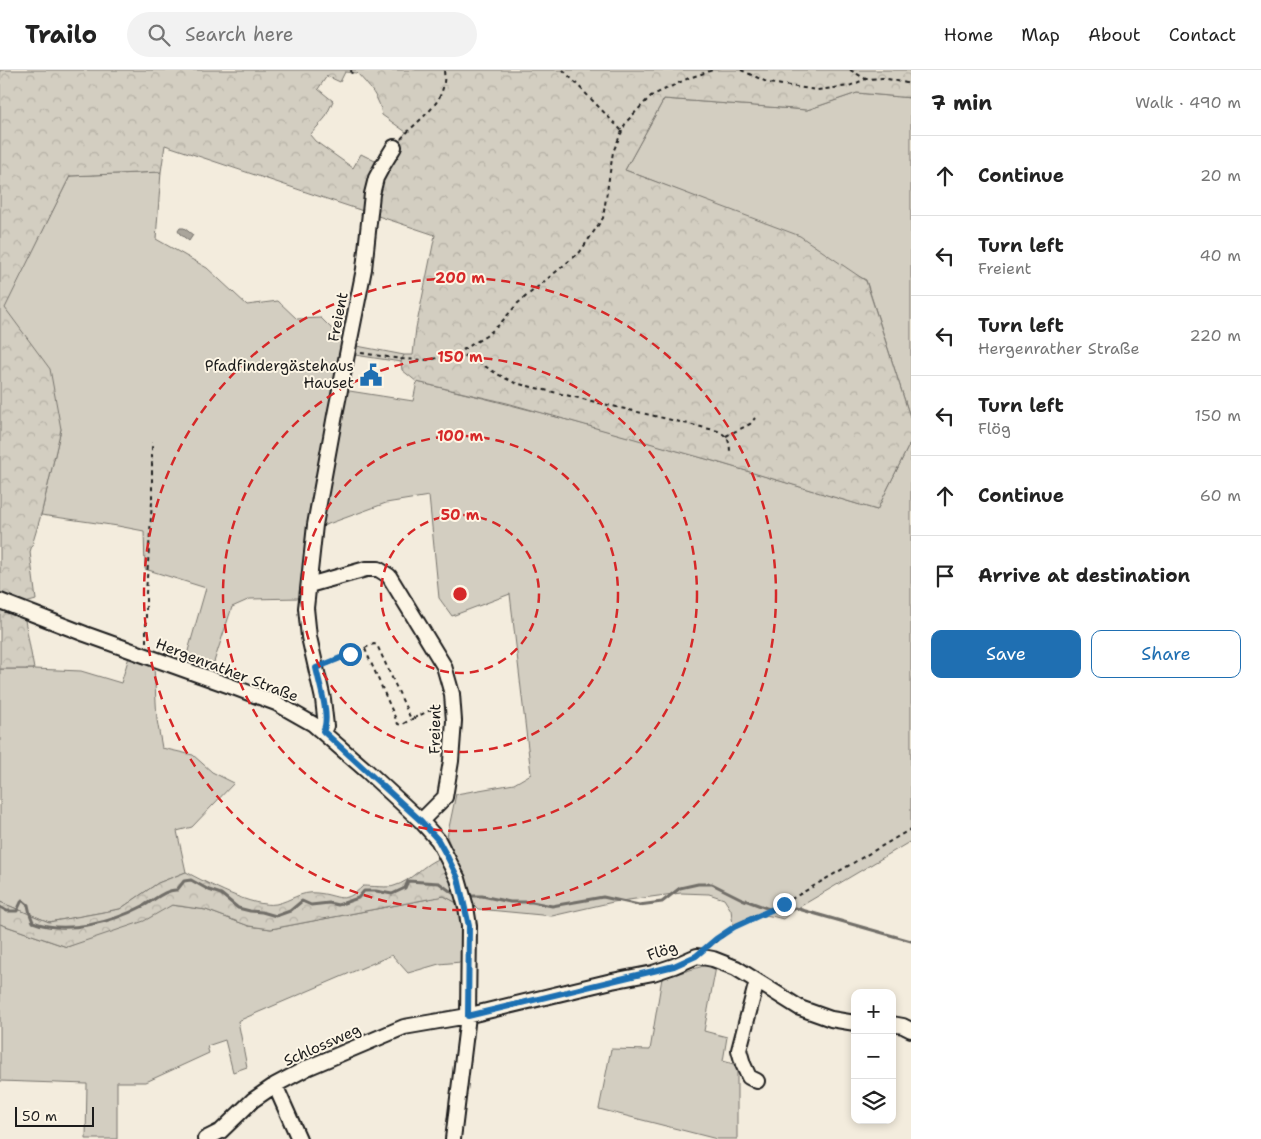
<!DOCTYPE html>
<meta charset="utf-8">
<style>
:root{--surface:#fff;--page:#f2f2f2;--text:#222;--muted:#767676;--line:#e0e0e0;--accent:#1f6fb2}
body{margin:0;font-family:"Shantell Sans",sans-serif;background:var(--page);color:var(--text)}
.controls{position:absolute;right:15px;bottom:15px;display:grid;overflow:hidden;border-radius:10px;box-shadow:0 2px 8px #0003}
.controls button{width:45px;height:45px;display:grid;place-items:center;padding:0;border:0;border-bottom:1px solid var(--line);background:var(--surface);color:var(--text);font:25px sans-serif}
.scale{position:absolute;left:15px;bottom:12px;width:79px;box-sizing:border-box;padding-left:5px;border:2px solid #1c1c1c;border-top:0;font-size:14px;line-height:18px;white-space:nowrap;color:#1c1c1c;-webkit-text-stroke:4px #fcf5e5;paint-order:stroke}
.stop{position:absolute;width:15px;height:15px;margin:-11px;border:4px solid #1f6fb2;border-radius:50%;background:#fff}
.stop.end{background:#1f6fb2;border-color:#fff;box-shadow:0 1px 5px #0008}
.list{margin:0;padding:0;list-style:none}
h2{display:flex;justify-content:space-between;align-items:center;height:65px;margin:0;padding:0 20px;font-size:21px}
h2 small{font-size:16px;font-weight:400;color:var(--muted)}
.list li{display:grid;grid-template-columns:32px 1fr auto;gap:15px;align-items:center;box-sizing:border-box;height:80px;padding:0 20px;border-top:1px solid var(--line)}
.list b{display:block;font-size:19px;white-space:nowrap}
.list p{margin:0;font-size:16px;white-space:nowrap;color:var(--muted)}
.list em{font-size:16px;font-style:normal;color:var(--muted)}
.actions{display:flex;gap:10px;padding:15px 20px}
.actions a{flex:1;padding:11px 0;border:1px solid var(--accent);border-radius:10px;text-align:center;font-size:18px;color:var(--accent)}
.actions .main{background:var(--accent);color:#fff}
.icon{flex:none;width:28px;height:28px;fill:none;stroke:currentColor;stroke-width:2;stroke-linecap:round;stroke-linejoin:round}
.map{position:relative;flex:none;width:911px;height:1069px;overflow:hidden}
header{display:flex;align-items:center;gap:30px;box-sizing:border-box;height:70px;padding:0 25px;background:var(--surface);border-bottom:1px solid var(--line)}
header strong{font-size:24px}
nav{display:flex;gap:28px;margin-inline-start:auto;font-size:18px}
.search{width:350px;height:45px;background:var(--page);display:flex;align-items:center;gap:12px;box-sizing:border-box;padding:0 18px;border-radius:28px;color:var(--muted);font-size:19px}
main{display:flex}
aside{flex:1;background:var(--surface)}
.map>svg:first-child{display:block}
.grass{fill:#d3cec1;stroke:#78756e}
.forest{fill:url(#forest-crowns);stroke:#78756e;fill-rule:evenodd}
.water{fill:#aaa59b;stroke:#716e68}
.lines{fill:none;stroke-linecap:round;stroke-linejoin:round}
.stream{stroke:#716e68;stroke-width:3}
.minor-casing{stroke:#1c1c1c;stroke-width:18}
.path{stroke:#1c1c1c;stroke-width:2;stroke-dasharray:4 4;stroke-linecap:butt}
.minor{stroke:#fcf5e5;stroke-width:14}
.route{stroke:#1f6fb2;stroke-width:6}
.ring{fill:none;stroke:#d62828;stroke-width:2.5;stroke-dasharray:9 6}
.labels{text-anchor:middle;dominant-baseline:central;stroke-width:4;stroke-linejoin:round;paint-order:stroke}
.street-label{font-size:15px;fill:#1c1c1c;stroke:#fcf5e5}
.poi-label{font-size:15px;fill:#1c1c1c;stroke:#fcf5e5;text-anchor:end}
.centre{fill:#d62828;stroke:#fcf5e5;stroke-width:2.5}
.ring-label{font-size:15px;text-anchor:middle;font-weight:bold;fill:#d62828;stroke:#fcf5e5;stroke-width:4;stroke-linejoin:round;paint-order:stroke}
</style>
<header>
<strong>Trailo</strong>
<div class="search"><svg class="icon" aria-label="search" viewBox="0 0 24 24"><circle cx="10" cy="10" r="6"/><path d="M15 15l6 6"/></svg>Search here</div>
<nav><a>Home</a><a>Map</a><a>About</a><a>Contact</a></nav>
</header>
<main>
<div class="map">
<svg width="911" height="1069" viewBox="0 0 911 1069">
<defs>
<pattern id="forest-crowns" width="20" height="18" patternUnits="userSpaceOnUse" patternTransform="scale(1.25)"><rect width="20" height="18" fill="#d3cec1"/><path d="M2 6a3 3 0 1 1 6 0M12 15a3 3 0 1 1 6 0" fill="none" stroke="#b5b0a5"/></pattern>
</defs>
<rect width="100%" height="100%" fill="#f3ecdd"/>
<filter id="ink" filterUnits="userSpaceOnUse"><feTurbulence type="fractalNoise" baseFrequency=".02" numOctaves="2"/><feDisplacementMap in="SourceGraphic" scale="10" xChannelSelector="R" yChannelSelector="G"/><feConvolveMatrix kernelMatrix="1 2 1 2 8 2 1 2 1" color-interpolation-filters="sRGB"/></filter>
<g filter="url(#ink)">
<path class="grass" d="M857 23 911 28V350L866 210 708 132 625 100 664 29 807 40Z
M161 102 156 169 207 198 247 235 278 231 297 249 321 248 347 274 311 461 300 528 250 529 232 537 212 598 186 588 206 518 145 499 144 461 118 456 41 445 61 359 4 238 70 106Z
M357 276 404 285 401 292 355 285Z
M417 312C572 348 725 394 877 440L911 371V771L796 839 783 849C758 842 756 845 733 855L731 840 724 829 709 824 681 823 613 832 552 846 478 839 470 831 461 801 447 767 456 724 514 714 531 704 510 524 452 546 439 528 429 426 386 433 320 457 343 320 413 331Z
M129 587 154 596 157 650 162 678 193 685 212 702 234 713 192 757 177 761 186 802 158 813 120 839 49 852 0 832V599H34L81 601 121 613Z
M444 826 457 833 461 848V892L439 894 408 903 392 885 238 951 247 997 233 1002 225 970 207 976 209 983 146 1012H117V1069H86L87 1014 0 1011V854L67 877 172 835 206 840 249 856 271 859Z
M707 895 716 897 704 961 727 967 723 991 737 995V1069H717L599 1039 611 979 650 980 662 908Z"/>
<path class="forest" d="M0 0H911V28L857 23 807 40 664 29 625 100 800 166 866 211 911 350V371L877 440 713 391 507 333 417 312 402 300 401 292 404 285H413L416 258 435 165 165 75 161 102 70 106 5 238 50 299 61 359 41 445 30 482 36 530 22 534 34 599H0ZM345 2 357 3C369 16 380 28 382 45L406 62 383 95 361 84 353 98 315 71 310 65 325 48 333 31 318 19 327 6 340 12Z
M440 788 451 807 457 833 444 826 271 859 249 856 206 840 172 835 144 851 67 877 0 854V832L49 852 120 839 158 813 186 802C207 813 253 838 276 834 291 831 300 821 317 823 340 825 343 836 363 816 370 816 390 818 394 816 412 811 423 794 440 788Z"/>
<path class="water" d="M180 158H184L193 165 189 171 180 164 178 161Z"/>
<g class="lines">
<path class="stream" d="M471 826H482L510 832H532L552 836 603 827 639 835 662 832 680 818 698 814H712L742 829 769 839
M0 837 7 841H17L22 830 28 835 30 844 33 852C66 865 113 852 143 836 153 831 166 819 177 820L184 811 191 810 209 820 221 824 238 838 250 841 262 842 276 846 290 841 302 831 311 835 329 833 338 835 358 828 364 821H376L392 824 405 818 408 811 439 813 457 826
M776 841 795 838 911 871"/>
<defs>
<path id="minor" d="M309 515 366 499H378L389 506 444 596 452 624 454 651 451 691 445 727 421 751
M0 531 85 564 233 617 276 633 313 654 367 701 421 751 438 770 458 809 466 837 469 856 468 946 453 1069
M323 661 326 656 323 629 309 567 306 538 315 455 335 345 364 199 372 124 376 108 383 95 394 77
M892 954 903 956 911 960
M757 1011 749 1007 743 994 739 980 757 911
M275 1015 299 1069
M205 1069 221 1061 253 1030 275 1015 307 998 404 957 462 947 612 911 653 903 674 896 697 886 713 889 736 898 800 938 831 949 855 953"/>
</defs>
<use href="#minor" class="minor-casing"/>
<path class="path" d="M351 0 352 6
M563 0 622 61
M741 0 769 13 817 20 849 16 866 9
M850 0 866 9 883 8 911 14
M401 69C419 47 448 35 444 0
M361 283 401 289 428 290 456 284 471 287 497 304 515 313 718 361C729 367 730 372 730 385
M456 284 486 266 499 255 518 233 580 182 603 148 613 82 626 52 651 26 689 8 713 0
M726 366 750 354 755 348
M146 572V523L152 432V372
M365 579 398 654 401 655 414 648
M328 594 374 574 377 575 410 647 414 648 441 635
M708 877 734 857 783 834 911 759"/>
<use href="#minor" class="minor"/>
</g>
</g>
<g class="lines" filter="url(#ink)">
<path class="route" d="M350 584 316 598C319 613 331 648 323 661L421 751 438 770 448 788 458 808 469 856 468 946 674 896 696 886 716 869 734 857 784 834"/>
</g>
<g class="ring">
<circle cx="460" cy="524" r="79"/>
<circle cx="460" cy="524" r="158"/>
<circle cx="460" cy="524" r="237"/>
<circle cx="460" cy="524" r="316"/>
</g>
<defs>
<symbol id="civic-bare" viewBox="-9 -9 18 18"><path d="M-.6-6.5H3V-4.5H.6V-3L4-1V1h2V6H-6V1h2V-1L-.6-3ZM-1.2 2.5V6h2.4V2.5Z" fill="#1f6fb2" stroke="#fcf5e5" stroke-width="2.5" paint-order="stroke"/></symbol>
</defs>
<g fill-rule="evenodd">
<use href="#civic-bare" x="355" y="289" width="32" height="32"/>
</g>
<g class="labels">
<g class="street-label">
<text transform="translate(338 247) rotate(-79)">Freient</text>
<text transform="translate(227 600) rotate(21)">Hergenrather Straße</text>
<text transform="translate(435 659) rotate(-89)">Freient</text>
<text transform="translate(662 881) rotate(-18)">Flög</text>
<text transform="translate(322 975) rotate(-24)">Schlossweg</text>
</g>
<g class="poi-label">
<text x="354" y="296">Pfadfindergästehaus<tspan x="354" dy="17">Hauset</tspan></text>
</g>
</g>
<circle cx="460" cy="524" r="8" class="centre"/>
<g class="ring-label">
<text x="460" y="213">200 m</text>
<text x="460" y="292">150 m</text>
<text x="460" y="371">100 m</text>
<text x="460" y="450">50 m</text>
</g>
</svg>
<div class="controls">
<button>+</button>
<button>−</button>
<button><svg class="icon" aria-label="layers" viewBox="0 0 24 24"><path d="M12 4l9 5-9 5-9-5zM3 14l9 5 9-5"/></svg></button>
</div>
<div class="scale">50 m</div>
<div class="stop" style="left:350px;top:584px"></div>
<div class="stop end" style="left:784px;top:834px"></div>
</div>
<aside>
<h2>7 min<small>Walk · 490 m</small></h2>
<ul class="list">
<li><svg class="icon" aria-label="ahead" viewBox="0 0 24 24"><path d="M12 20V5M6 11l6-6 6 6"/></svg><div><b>Continue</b></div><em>20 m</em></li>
<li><svg class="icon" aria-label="left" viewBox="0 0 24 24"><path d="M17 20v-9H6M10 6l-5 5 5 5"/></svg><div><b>Turn left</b><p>Freient</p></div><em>40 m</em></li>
<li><svg class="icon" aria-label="left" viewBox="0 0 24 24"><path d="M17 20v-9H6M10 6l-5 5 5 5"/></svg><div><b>Turn left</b><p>Hergenrather Straße</p></div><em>220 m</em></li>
<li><svg class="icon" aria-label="left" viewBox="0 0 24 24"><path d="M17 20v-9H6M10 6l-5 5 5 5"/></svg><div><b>Turn left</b><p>Flög</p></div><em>150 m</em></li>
<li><svg class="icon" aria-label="ahead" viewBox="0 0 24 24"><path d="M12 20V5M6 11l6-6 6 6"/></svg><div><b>Continue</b></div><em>60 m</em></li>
<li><svg class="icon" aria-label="arrive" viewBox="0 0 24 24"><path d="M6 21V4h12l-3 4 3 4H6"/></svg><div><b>Arrive at destination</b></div></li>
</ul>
<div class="actions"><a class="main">Save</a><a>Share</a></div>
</aside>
</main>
